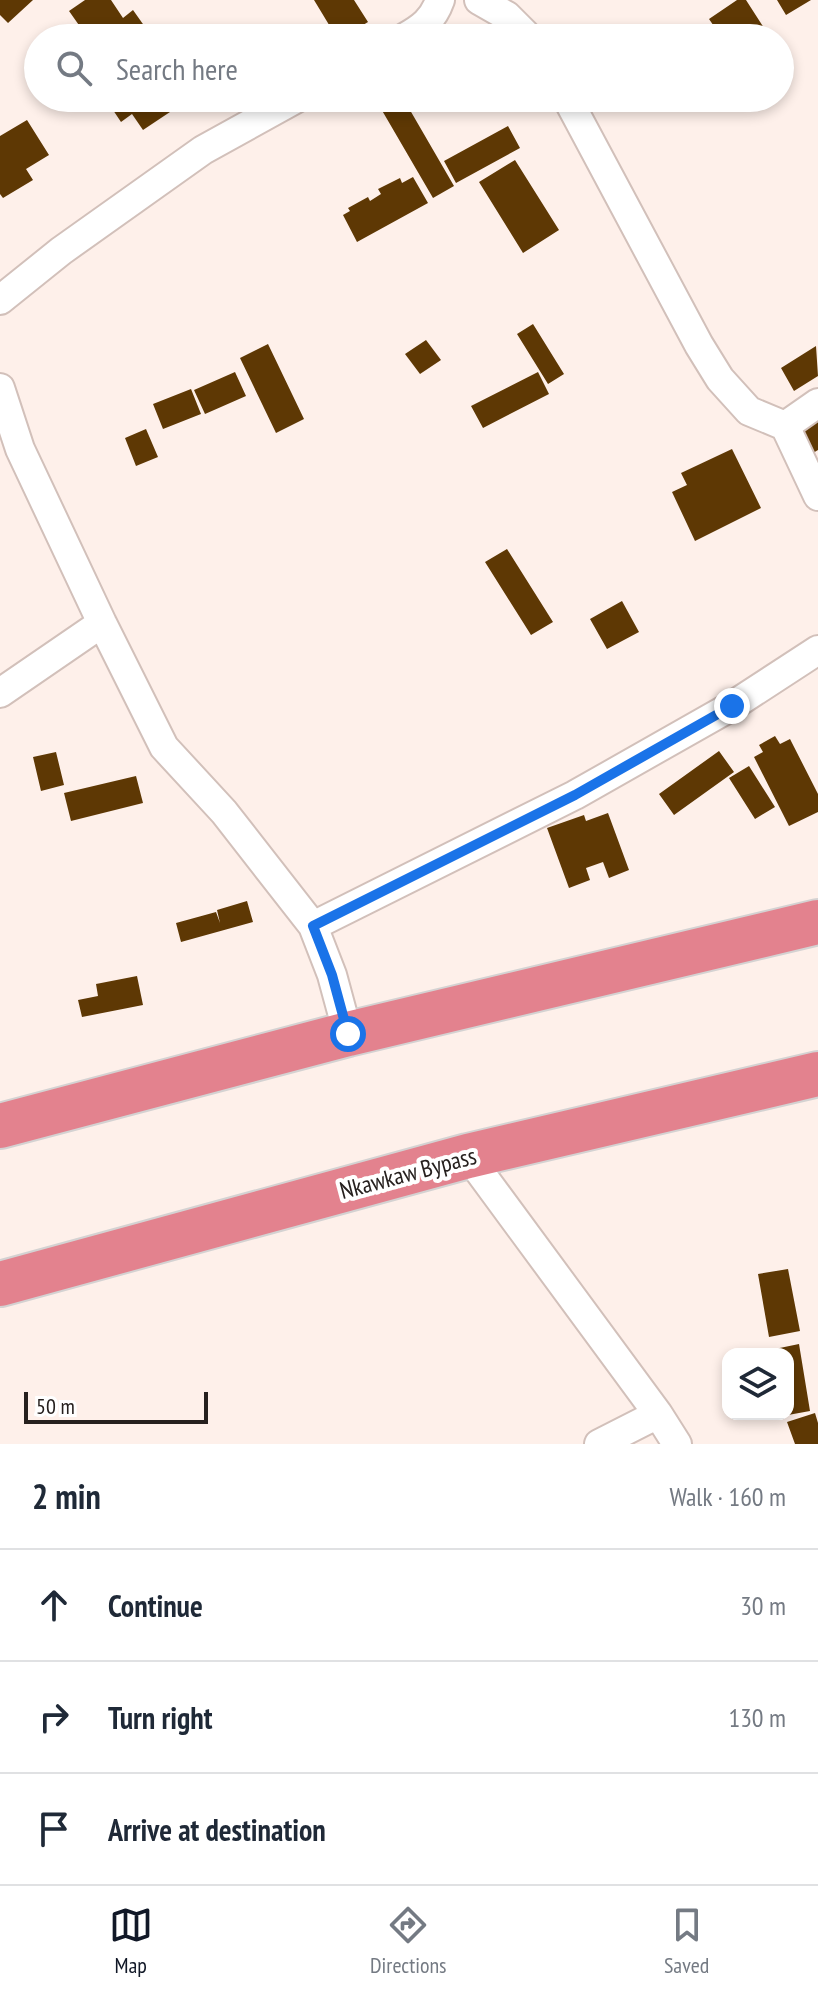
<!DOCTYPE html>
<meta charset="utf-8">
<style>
:root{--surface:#fff;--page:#f6f6f7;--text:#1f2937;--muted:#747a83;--line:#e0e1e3;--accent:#111827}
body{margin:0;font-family:"PT Sans Narrow",sans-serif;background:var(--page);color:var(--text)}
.controls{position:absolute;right:24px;bottom:24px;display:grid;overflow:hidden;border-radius:16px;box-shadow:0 4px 12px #0003}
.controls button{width:72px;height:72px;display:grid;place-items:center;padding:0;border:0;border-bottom:2px solid var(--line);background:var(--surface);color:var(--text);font:40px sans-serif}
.scale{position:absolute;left:24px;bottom:20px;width:184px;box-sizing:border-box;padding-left:8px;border:4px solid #26201e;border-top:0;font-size:22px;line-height:28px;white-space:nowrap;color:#26201e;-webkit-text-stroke:6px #fff;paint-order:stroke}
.stop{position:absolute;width:24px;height:24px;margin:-18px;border:6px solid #1a73e8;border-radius:50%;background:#fff}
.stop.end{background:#1a73e8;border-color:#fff;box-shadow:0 2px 8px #0008}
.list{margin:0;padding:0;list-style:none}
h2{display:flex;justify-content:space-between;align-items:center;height:104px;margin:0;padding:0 32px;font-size:34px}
h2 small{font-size:26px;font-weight:400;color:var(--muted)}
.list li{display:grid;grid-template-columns:52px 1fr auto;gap:24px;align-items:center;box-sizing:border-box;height:112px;padding:0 32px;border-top:2px solid var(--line)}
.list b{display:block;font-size:30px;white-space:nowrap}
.list em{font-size:26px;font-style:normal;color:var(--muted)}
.icon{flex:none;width:44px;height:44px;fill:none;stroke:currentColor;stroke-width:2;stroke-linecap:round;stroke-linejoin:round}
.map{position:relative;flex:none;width:818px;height:1444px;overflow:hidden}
.search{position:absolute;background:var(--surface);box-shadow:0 4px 12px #0003;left:24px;right:24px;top:24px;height:88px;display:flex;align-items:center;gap:20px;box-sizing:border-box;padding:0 28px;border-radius:44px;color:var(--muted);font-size:30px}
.sheet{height:440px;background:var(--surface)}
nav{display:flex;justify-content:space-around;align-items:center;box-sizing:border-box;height:112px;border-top:2px solid var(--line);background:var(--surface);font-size:22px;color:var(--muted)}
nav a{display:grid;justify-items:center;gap:4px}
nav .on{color:var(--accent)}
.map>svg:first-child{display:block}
.building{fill:#5e3804}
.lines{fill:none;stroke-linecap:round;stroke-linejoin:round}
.minor-casing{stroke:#d2c0ba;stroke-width:32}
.trunk-casing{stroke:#d4d2d2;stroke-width:48}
.minor{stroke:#fff;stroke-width:28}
.trunk{stroke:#e3828e;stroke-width:44}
.route{stroke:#1a73e8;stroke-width:10}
.labels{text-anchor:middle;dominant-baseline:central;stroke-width:8;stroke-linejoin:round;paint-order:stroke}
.street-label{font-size:24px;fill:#26201e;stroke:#fff}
</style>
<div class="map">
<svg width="818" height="1444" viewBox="0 0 818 1444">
<rect width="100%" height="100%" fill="#fef0ea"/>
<path class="building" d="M0 0H33L8 23 0 15Z
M85 0H111L123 18 133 10 150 34 144 38H88L69 11Z
M314 0H354L368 22 342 38H337Z
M737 0H746L764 28 748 38H722L709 19Z
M777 0H811L786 15Z
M105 98H161L170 112 143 130 132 114 121 122Z
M396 98H403L454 186 433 198 380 107Z
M27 120 49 155 26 169 33 180 3 198 0 194V136Z
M508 126 520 148 456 183 444 161Z
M515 160 559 230 523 253 479 182Z
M413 177 428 203 357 242 343 215 350 211 348 208 368 197 370 201 381 194 378 189 400 178 402 183Z
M533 324 564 374 548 384 517 334Z
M426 340 441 360 420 374 405 354Z
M268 344 304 419 276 433 240 358Z
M816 346 818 376 794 391 781 368Z
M235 372 246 396 205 414 194 390Z
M538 372 549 394 483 428 471 406Z
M191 389 201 414 163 429 153 404Z
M818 420V450L813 453 799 433Z
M146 429 158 457 136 466 125 438Z
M732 449 761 508 695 541 672 492 687 485 681 473Z
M507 549 553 622 531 635 485 562Z
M622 601 639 632 607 649 590 619Z
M775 736 780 744 790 739 818 794V812L789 826 754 757 763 752 759 745Z
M719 751 734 772 674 815 659 794Z
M56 752 64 785 41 791 33 757Z
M749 766 775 807 755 819 729 778Z
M136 776 143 803 71 821 64 793Z
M608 813 629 870 609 878 603 862 586 868 590 880 569 888 547 828 584 815 586 821Z
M247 901 253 922 181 942 176 923 216 912 220 923 217 910Z
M137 976 143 1005 82 1017 78 1000 98 996 96 984Z
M788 1269 800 1331 769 1337 758 1274Z
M799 1344 810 1411 788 1415V1354H771L770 1350Z
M815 1413 818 1423V1444H795L787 1422Z"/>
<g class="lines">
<defs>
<path id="minor" d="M479 0 507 16 529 38
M404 38C422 28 433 20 440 0
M567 98 699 345 720 379 749 411 785 426 818 496
M0 300 61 251 203 150 297 98
M0 388 20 449 102 623 164 747 224 812 313 926 332 975 348 1034
M785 426 818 403
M0 693 102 623
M313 926 575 795 732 706 818 650
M468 1156 658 1414 677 1444
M599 1444 658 1414"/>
<path id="trunk" d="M0 1126 348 1034 818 922
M0 1284 468 1156 818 1074"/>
</defs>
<use href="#minor" class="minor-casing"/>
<use href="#trunk" class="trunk-casing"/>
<use href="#minor" class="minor"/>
<use href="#trunk" class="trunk"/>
</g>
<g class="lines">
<path class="route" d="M348 1034 332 975 313 926 575 795 732 706"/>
</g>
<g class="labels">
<g class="street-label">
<text transform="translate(408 1173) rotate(-15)">Nkawkaw Bypass</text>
</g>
</g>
</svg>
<div class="controls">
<button><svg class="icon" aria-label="layers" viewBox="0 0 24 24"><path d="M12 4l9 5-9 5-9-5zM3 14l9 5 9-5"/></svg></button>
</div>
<div class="scale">50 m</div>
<div class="stop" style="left:348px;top:1034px"></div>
<div class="stop end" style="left:732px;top:706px"></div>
<div class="search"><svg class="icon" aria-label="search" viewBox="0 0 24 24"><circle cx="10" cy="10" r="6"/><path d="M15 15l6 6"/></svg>Search here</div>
</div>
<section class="sheet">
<h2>2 min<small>Walk · 160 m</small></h2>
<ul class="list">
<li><svg class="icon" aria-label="ahead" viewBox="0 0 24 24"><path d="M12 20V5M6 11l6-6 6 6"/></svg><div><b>Continue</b></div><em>30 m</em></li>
<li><svg class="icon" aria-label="right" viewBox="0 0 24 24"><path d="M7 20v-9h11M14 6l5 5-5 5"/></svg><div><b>Turn right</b></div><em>130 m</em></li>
<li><svg class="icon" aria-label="arrive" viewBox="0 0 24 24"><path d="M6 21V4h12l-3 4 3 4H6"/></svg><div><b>Arrive at destination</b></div></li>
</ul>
</section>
<nav>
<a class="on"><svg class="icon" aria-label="map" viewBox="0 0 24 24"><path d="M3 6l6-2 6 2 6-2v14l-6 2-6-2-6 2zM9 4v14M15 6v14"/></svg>Map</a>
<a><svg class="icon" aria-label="directions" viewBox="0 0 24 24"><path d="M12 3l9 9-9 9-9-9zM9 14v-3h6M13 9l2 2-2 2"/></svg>Directions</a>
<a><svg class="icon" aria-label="saved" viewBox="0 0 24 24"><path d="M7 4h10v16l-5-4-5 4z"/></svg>Saved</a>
</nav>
